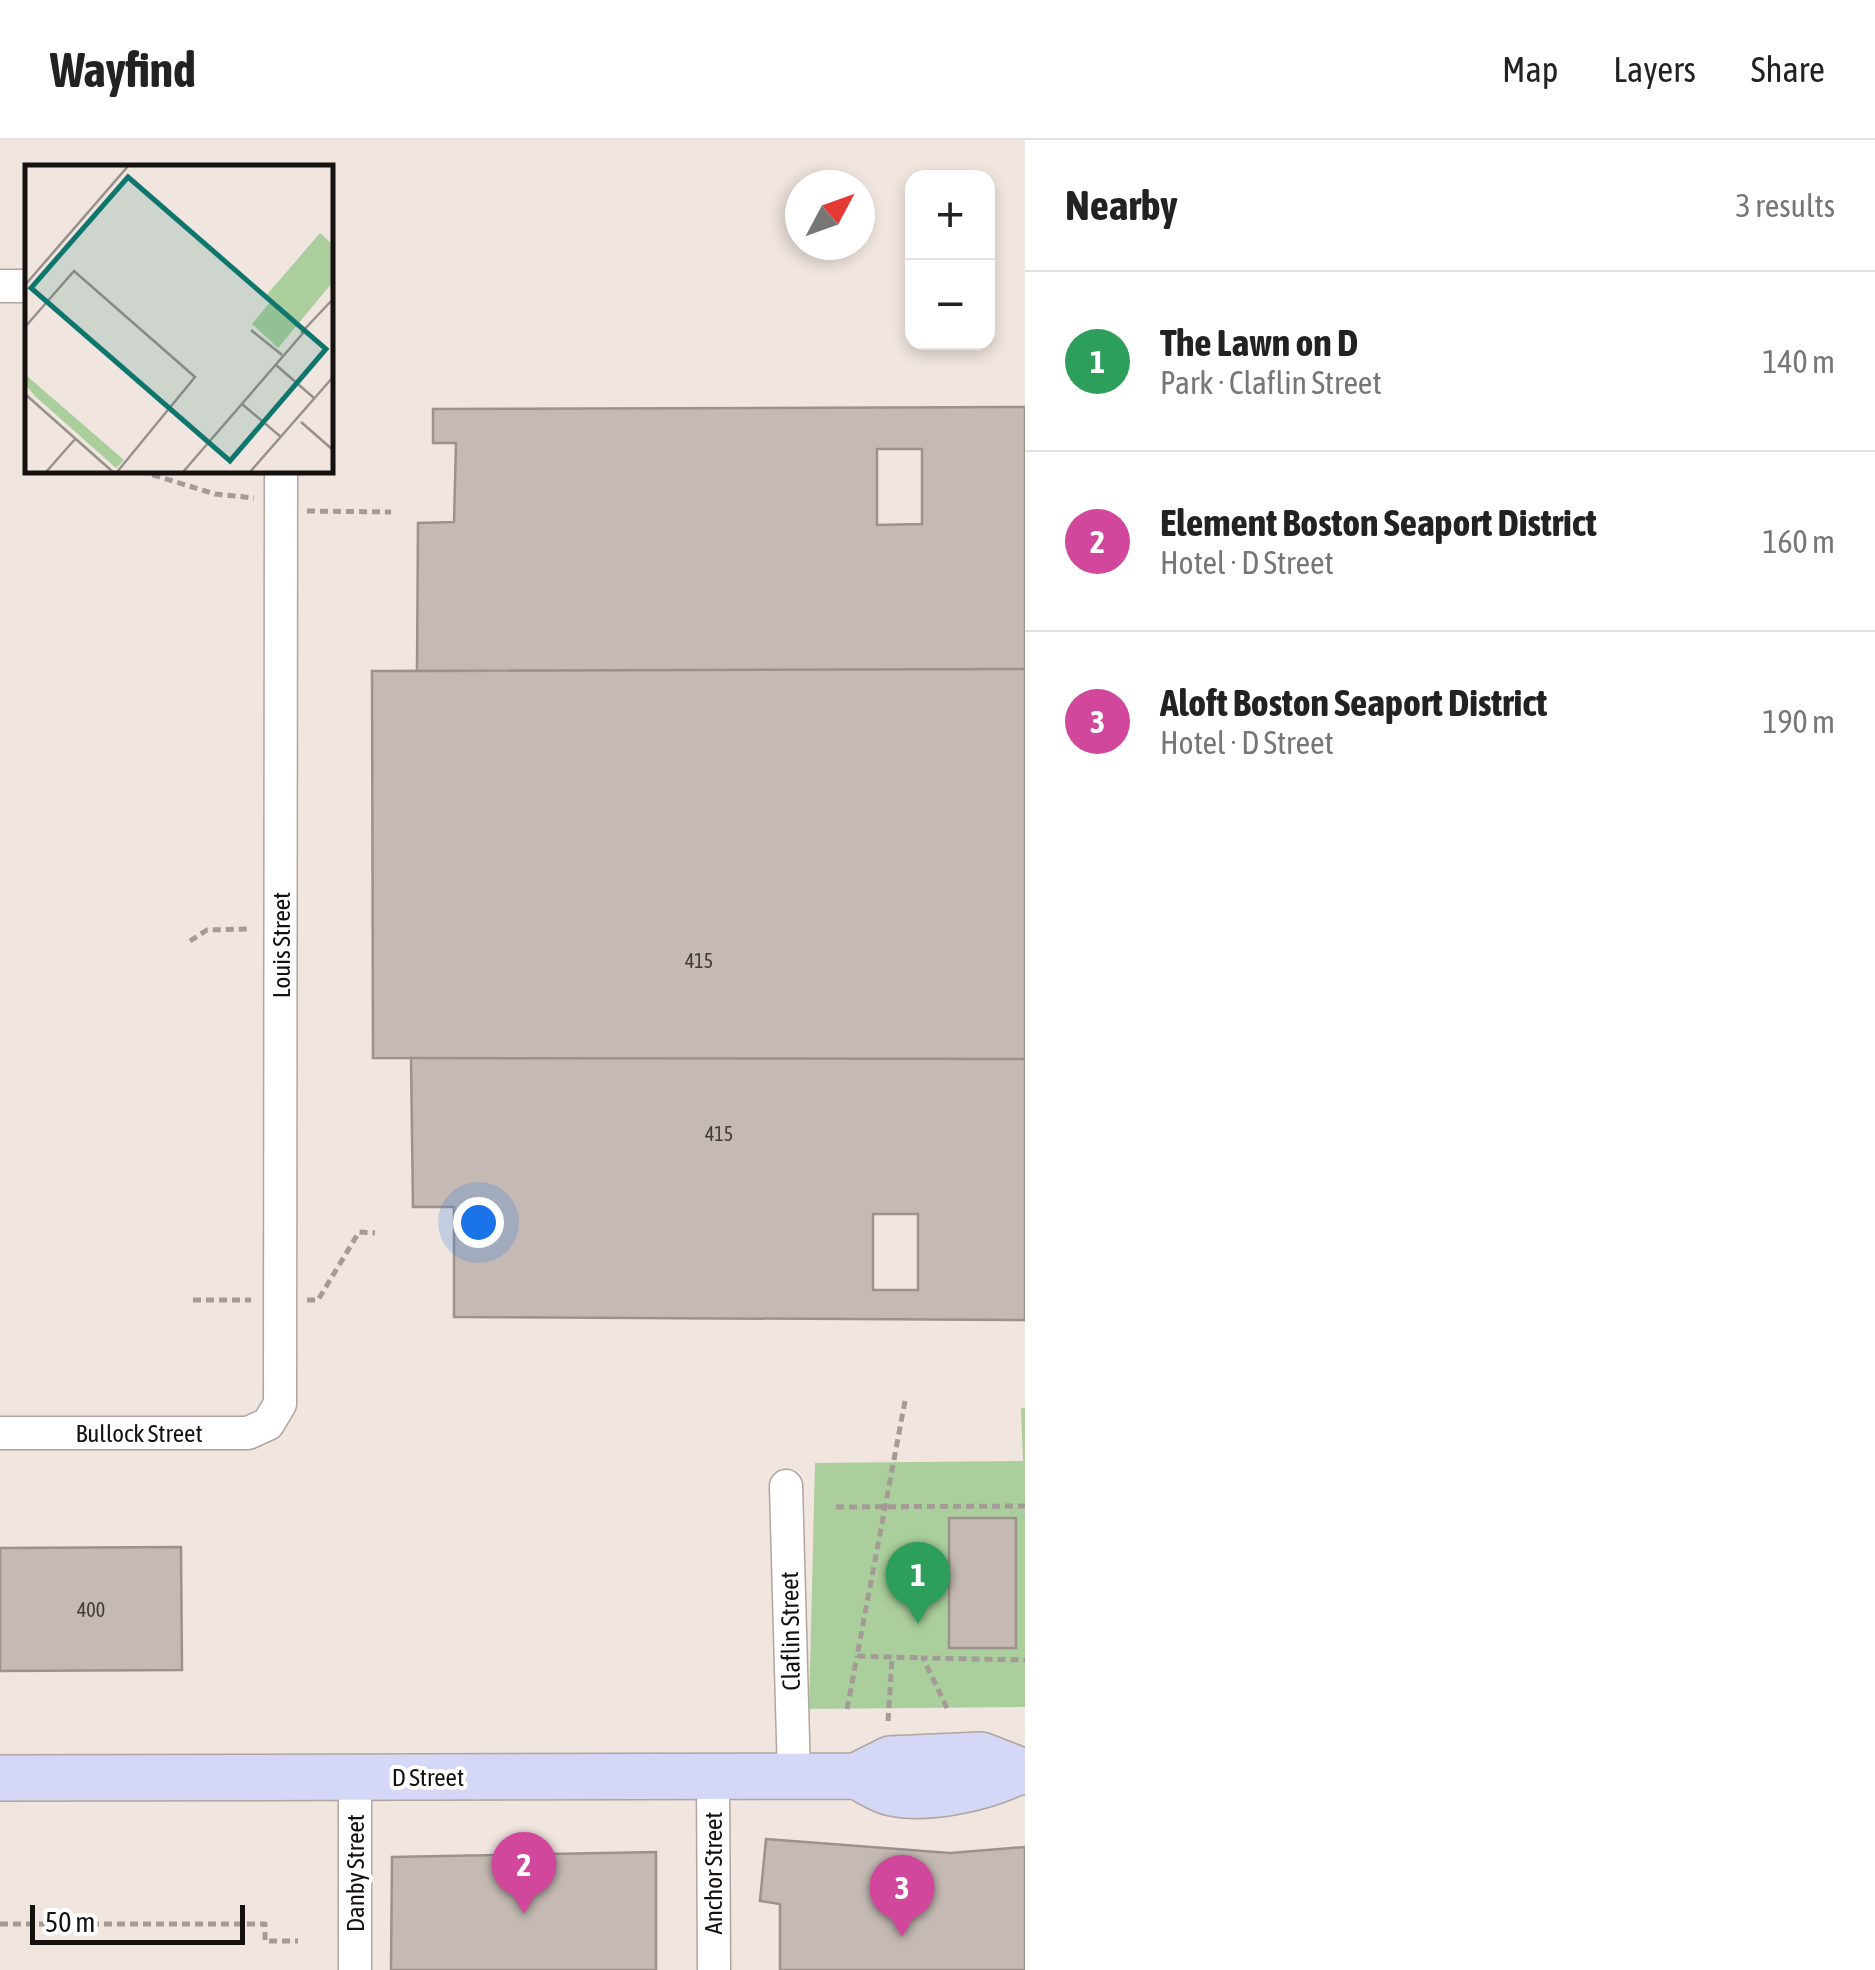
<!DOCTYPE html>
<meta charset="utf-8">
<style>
:root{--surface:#fff;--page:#f6f6f6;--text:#222;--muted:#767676;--line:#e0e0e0;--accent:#7c3aed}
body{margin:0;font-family:"Asap Condensed",sans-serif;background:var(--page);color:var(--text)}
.controls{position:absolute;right:30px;top:30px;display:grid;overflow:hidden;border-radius:20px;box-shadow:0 5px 15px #0003}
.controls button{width:90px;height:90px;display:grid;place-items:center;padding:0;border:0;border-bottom:2px solid var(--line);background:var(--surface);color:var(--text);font:50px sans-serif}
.compass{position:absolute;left:785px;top:30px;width:90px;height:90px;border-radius:50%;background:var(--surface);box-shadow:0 5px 15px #0003;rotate:49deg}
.scale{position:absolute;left:30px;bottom:25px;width:215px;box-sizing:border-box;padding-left:10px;border:5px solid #15110f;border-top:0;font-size:28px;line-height:35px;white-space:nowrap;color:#15110f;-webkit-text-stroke:8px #fff;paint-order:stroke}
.you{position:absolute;left:478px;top:1082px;width:35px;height:35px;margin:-25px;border:8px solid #fff;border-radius:50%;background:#1a73e8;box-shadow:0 0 0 15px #1a73e833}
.badge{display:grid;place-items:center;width:65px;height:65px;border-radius:50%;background:var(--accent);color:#fff;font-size:32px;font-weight:700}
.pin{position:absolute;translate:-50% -82px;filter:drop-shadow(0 2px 5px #0008)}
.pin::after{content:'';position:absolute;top:52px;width:35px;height:30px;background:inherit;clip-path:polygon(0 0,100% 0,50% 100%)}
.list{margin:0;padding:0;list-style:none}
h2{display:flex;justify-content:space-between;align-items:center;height:130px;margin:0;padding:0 40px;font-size:42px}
h2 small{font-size:32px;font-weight:400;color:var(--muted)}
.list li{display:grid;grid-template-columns:65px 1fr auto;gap:30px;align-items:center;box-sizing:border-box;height:180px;padding:0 40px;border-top:2px solid var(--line)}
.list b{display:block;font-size:38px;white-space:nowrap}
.list p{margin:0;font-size:32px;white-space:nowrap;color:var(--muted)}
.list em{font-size:32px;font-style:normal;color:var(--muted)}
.map{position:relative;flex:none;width:1025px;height:1830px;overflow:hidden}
header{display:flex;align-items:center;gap:60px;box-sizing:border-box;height:140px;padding:0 50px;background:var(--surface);border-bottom:2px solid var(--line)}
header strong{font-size:48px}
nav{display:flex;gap:55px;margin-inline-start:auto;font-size:35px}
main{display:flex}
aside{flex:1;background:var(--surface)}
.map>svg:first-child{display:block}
.green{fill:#aacf9c}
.building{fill:#c4b9b3;stroke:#9c928b;stroke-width:2.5;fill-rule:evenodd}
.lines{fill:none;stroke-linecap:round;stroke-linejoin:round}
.minor-casing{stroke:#b0a5a0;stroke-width:35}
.secondary-casing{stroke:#b0a5a0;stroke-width:48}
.path{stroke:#a49b97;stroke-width:5;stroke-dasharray:8 5;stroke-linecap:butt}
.minor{stroke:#fff;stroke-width:32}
.secondary{stroke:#d4d7f6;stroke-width:45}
.labels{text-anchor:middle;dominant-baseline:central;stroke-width:8;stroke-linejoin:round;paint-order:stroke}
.number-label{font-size:20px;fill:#413b38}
.street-label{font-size:25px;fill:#15110f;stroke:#fff}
.inset-road{fill:none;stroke:#98908c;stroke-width:2.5}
.view{fill:#0f766e;fill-opacity:0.15;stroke:#0f766e;stroke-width:5}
.inset-edge{fill:none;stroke:#15110f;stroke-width:5}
</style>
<header>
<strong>Wayfind</strong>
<nav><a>Map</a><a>Layers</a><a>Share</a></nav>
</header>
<main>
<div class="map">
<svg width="1025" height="1830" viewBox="0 0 1025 1830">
<rect width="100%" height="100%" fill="#f0e5df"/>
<path class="green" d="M1021 1268H1025V1567L809 1569 815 1323 1023 1321Z"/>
<path class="building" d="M1025 267V529L417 531 418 383 454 382 456 303H433V269ZM877 309H922V384L877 385Z
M1025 529V919L373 918 372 531Z
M411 918 1025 919V1180L454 1177V1067H413ZM873 1074H918V1150H873Z
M949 1378H1016V1508H949Z
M181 1407 182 1530 0 1531V1408Z
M766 1699 950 1713 1025 1707V1830H780V1764L760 1761Z
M656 1712V1830H391L392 1717Z"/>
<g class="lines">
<defs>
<path id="minor" d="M0 146H28
M0 1293H248L268 1284 280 1264 281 330
M786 1346 794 1636
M713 1636 714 1830
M355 1637V1830"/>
<path id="secondary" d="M856 1636 890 1619 981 1615 1025 1632
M0 1638 856 1636C867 1641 880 1651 892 1653 929 1661 984 1648 1017 1632"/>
</defs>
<use href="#minor" class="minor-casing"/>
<use href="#secondary" class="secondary-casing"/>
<path class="path" d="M140 331 215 354 254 358
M307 371 391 372
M190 801 207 790 249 789
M193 1160H251
M307 1160H318L359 1092 375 1093
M905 1261 857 1516 923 1518
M836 1367 1025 1366
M947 1568 923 1518 1025 1520
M847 1569 857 1516
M888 1581 892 1517
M0 1784H265V1801H298"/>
<use href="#minor" class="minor"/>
<use href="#secondary" class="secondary"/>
</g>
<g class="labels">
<g class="number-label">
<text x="699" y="820">415</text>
<text x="719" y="993">415</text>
<text x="91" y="1469">400</text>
</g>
<g class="street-label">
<text transform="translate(281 805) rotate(-90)">Louis Street</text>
<text x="139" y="1293">Bullock Street</text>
<text transform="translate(790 1491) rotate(-91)">Claflin Street</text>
<text x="428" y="1637">D Street</text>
<text transform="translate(355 1733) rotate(-90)">Danby Street</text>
<text transform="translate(713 1733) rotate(-90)">Anchor Street</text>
</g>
</g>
<g transform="translate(25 25)">
<rect width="308" height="308" fill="#f0e5df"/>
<path d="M295 68 306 78 307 118 253 183 227 159 245 137 240 132ZM0 201 2 211 99 295 91 303 11 232 0 219Z" fill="#aacf9c"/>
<path class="inset-road" d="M0 120 104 0M0 162 49 106 170 212 92 307M226 165 257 190M276 168 308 134M251 200 289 233M0 229 88 307M217 239 256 272M276 257 308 285M21 307 51 273M158 307 279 167M225 307 308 212"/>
<path class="view" d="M103 12 301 184 205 296 6 123Z"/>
<rect width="308" height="308" class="inset-edge"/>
</g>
</svg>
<div class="controls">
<button>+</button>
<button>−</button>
</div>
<svg class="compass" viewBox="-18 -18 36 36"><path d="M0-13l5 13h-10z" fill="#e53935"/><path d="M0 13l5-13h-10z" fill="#767676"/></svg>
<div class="scale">50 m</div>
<div class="you"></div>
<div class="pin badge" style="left:918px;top:1484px;background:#2e9e5b">1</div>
<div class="pin badge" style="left:524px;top:1774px;background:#d1479c">2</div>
<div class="pin badge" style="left:902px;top:1797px;background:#d1479c">3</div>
</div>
<aside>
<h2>Nearby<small>3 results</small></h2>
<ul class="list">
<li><span class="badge" style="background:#2e9e5b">1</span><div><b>The Lawn on D</b><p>Park · Claflin Street</p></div><em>140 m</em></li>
<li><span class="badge" style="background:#d1479c">2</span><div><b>Element Boston Seaport District</b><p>Hotel · D Street</p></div><em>160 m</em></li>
<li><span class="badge" style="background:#d1479c">3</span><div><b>Aloft Boston Seaport District</b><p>Hotel · D Street</p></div><em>190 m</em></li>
</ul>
</aside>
</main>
